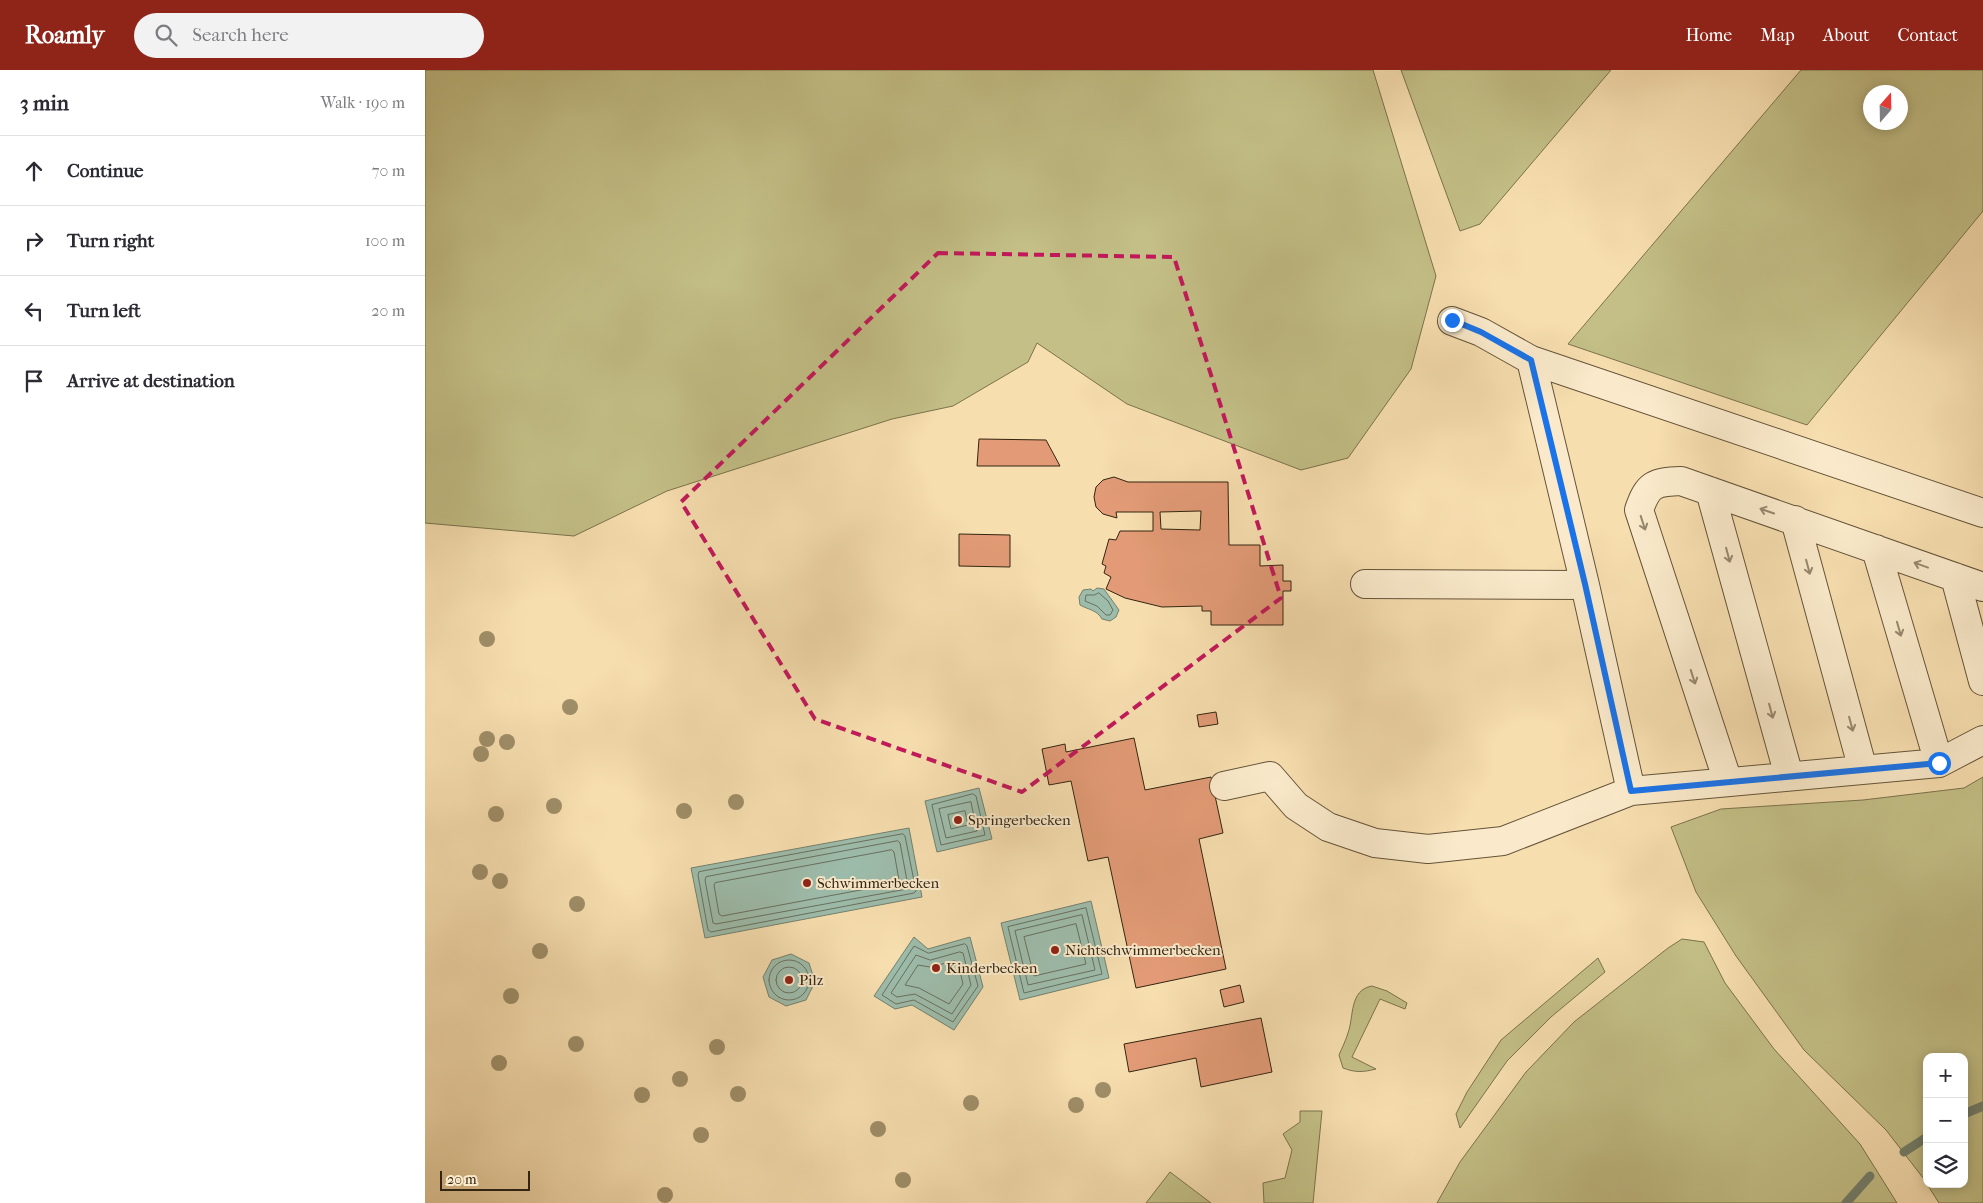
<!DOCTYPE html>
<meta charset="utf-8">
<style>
:root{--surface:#fff;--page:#f2f2f3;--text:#2b2b33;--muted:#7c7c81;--line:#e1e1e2;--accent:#8f2418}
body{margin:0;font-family:"IM FELL French Canon",serif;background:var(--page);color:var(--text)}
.controls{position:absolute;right:15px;bottom:15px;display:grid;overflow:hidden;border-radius:10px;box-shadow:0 2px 12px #0003}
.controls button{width:45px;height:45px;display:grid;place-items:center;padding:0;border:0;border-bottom:1px solid var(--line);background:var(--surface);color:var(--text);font:25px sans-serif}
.compass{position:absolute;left:1438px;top:15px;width:45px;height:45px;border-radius:50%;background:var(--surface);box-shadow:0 2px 12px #0003;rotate:20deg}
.scale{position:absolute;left:15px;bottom:12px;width:90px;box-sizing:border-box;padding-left:5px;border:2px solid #332511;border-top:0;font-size:14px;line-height:18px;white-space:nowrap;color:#332511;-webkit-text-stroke:4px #faeacb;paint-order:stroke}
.stop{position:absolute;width:15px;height:15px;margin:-11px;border:4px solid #1a73e8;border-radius:50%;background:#fff}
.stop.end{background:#1a73e8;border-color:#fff;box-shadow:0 1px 5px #0008}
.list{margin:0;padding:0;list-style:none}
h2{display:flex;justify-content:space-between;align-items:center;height:65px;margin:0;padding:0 20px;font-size:21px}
h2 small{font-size:16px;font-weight:400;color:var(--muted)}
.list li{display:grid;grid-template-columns:32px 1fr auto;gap:15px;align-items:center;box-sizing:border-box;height:70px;padding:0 20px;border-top:1px solid var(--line)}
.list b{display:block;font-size:19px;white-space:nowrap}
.list em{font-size:16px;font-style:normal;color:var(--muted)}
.icon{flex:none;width:28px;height:28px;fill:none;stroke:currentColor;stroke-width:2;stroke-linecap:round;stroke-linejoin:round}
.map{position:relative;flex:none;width:1558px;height:1133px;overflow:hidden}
header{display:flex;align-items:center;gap:30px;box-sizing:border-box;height:70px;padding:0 25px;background:var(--accent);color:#fff}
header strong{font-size:24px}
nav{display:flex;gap:28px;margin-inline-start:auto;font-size:18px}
.search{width:350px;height:45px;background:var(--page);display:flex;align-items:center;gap:12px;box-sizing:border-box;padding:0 18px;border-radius:28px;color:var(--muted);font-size:19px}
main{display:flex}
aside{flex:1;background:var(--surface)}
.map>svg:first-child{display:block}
.green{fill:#c3bf86;stroke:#7b724c;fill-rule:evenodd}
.water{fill:#9dbcab;stroke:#73806d}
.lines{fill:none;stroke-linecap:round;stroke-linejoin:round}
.shore{stroke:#68705e;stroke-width:1}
.stream{stroke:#73806d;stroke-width:9}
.building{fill:#e29b76;stroke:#332511;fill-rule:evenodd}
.minor-casing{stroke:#645338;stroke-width:30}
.minor{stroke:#faeacb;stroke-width:28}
.tree{fill:#9f8e68}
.oneway{stroke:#96886e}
.route{stroke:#1a73e8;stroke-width:6}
.marked{fill:none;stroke:#c2185b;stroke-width:4;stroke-dasharray:10 6;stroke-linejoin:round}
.poi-dot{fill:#8f2418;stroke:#faeacb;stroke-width:2}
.labels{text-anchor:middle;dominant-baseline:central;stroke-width:4;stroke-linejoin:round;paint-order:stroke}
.poi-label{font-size:15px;fill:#332511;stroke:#faeacb;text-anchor:start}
</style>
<header>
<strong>Roamly</strong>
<div class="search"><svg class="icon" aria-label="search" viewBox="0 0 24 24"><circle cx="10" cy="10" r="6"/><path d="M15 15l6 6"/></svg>Search here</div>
<nav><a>Home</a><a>Map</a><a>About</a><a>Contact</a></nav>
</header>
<main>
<aside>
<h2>3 min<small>Walk · 190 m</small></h2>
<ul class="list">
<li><svg class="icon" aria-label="ahead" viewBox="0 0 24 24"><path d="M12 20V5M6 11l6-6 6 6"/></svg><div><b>Continue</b></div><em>70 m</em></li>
<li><svg class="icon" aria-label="right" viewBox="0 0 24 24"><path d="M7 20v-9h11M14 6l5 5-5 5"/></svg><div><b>Turn right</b></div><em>100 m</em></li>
<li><svg class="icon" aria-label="left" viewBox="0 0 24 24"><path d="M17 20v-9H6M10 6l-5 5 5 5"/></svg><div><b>Turn left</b></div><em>20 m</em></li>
<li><svg class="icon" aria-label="arrive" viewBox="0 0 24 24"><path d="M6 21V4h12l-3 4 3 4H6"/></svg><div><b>Arrive at destination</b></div></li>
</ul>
</aside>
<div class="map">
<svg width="1558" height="1133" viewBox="0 0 1558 1133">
<rect width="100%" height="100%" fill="#f7deaf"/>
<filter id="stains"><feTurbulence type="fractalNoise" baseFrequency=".004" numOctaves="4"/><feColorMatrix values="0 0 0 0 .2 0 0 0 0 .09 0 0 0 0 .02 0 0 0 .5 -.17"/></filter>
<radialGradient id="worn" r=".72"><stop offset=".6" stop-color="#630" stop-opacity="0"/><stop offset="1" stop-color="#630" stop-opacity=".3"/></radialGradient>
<path class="green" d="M0 0H948L1011 206 986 299 923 388 876 400 702 334 612 273 603 292 528 336 467 349 242 421 149 466 0 453Z
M976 0H1186L1055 154 1035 161Z
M1376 0H1558V141L1382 355 1143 274ZM1446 22H1476V52H1446Z
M1558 707V1133H1514L1502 1114H1539V987H1502V1113L1461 1060 1379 980 1311 886 1271 822 1246 757 1296 739 1438 730 1539 718Z
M1257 869 1279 872 1300 913 1349 979 1435 1074 1472 1133H1012L1035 1092 1101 1002 1149 952 1243 878Z
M1173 888 1180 902 1126 947 1082 991 1035 1058 1031 1044 1042 1022 1076 970Z
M947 916 962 921 982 933 980 939 955 929 927 987 951 999C939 1002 931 1003 918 998L914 985C917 978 921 970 923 963 929 947 924 920 947 916Z
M875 1041H897L888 1133H839L838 1113 860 1108 867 1080 858 1064 875 1052Z
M745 1102 786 1133H721Z"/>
<path class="water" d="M672 518 679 519 694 540 691 547 685 551 677 549C672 540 664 540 655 535L654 527 658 520 666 519 668 521Z
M554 718 567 769 512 782 500 731Z
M484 758 497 827 280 868 266 798Z
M666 831 684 908 595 930 576 853Z
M489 867 503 879 545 867 558 917 529 960 487 935 470 939 449 926Z
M366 884 384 893 390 912 381 930 361 936 344 927 338 907 347 890Z"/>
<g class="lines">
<path class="shore" d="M674 523 683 531 688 540 685 545H681L672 536 660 531 661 525H669Z
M548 724 551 726 560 765 516 775 507 735Z
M546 732 552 761 521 768 514 739Z
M540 741 543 755 526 759 523 745Z
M478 764 480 766 491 821 489 823 286 862 283 860 273 805 274 802Z
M473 771 475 773 483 816 482 819 291 854 288 853 280 810 281 807Z
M467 780 469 782 474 810 473 813 297 846 294 844 289 815 290 813Z
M661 838 677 904 599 923 583 857Z
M657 845 670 900 603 915 590 861Z
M651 854 661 894 609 906 599 867Z
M540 874 542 876 553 916 528 952 489 930 471 934 457 925 489 876 503 883Z
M535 882 538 883 546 915 527 944 490 924 472 927 466 923 491 885 505 890Z
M344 910a20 20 0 1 1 40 0a20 20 0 1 1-40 0Z
M530 891 533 893 538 914 524 934 494 918 480 915 493 895 505 897Z
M351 910a13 13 0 1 1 26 0a13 13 0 1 1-26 0Z"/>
<path class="stream" d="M1539 1044 1558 1036
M1479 1082 1502 1067
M1421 1133 1445 1106"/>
</g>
<path class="building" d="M554 369 621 370 635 396H552Z
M689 407 703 412H803L804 475H835V496L858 495V511H866V521H858V555H786V541H777V536L737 537 700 528 681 519 686 507 679 503 681 496 677 494 684 469 691 470 695 461H728V442H691L692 448 678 444 671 437 669 427 671 417 678 410ZM776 441 775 460 736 459 735 442Z
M534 464 585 465V497L534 496Z
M791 642 793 654 774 657 772 645Z
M709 668 720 720 786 707 798 763 774 769 801 899 711 918 683 787 663 791 646 711 624 715 617 679 640 674 641 682Z
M815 915 819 932 799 937 795 920Z
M836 948 847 1002 776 1017 771 988 704 1002 699 974Z"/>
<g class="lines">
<defs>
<path id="minor" d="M1027 251 1056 262 1106 290 1558 443
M1106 290 1160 515 1206 721
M1285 421 1364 706
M1370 450 1438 700
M1451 479 1514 693
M1530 507 1558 611
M940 514 1160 515
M1303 712 1214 440C1223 414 1229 412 1256 411L1558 517
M799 716 845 706 871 736 903 757 950 773 1003 779 1078 771 1206 721 1514 693 1558 670"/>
</defs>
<use href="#minor" class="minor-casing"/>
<use href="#minor" class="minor"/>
</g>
<g class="tree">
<circle cx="62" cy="569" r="8"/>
<circle cx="145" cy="637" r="8"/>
<circle cx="62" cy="669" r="8"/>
<circle cx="82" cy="672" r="8"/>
<circle cx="56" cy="684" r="8"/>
<circle cx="311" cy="732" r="8"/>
<circle cx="129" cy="736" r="8"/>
<circle cx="259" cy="741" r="8"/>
<circle cx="71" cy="744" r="8"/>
<circle cx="55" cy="802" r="8"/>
<circle cx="75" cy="811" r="8"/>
<circle cx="152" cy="834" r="8"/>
<circle cx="115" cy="881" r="8"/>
<circle cx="86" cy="926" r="8"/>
<circle cx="151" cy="974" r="8"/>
<circle cx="292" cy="977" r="8"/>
<circle cx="74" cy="993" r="8"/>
<circle cx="255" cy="1009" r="8"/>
<circle cx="678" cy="1020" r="8"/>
<circle cx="313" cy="1024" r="8"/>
<circle cx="217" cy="1025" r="8"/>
<circle cx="546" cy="1033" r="8"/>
<circle cx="651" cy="1035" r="8"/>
<circle cx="453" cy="1059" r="8"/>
<circle cx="276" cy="1065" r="8"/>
<circle cx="478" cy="1110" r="8"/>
<circle cx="240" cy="1125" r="8"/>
</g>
<defs><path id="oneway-shaft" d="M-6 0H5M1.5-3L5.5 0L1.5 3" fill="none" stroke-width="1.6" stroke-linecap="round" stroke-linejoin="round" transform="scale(1.25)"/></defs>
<g class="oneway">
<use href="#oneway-shaft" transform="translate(1342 441) rotate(-161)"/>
<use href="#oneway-shaft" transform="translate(1218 453) rotate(72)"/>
<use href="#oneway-shaft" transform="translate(1303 485) rotate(75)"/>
<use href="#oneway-shaft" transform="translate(1496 495) rotate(-160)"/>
<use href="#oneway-shaft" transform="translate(1383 497) rotate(75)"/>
<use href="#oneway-shaft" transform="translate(1474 559) rotate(74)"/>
<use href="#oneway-shaft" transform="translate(1268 607) rotate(72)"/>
<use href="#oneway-shaft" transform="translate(1346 641) rotate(75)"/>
<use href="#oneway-shaft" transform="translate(1426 654) rotate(75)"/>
</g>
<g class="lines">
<path class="route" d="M1027 250 1056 262 1106 290 1160 514 1206 721 1514 693"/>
</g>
<path class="marked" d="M513 183 749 187 856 528 597 722 390 649 256 432Z"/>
<g class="poi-dot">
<circle cx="533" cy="750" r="5"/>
<circle cx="382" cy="813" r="5"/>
<circle cx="630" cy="880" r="5"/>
<circle cx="511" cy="898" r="5"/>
<circle cx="364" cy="910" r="5"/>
</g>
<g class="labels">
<g class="poi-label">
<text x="543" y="750">Springerbecken</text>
<text x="392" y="813">Schwimmerbecken</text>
<text x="640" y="880">Nichtschwimmerbecken</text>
<text x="521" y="898">Kinderbecken</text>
<text x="374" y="910">Pilz</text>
</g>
</g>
<rect width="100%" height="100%" filter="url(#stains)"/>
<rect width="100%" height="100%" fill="url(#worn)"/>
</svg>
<div class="controls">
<button>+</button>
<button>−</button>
<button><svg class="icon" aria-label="layers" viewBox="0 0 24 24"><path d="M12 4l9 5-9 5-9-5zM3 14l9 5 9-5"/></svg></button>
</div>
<svg class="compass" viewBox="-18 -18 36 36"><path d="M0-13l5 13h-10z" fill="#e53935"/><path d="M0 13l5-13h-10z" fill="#7c7c81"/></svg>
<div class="scale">20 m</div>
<div class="stop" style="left:1514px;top:693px"></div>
<div class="stop end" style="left:1027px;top:250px"></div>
</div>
</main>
